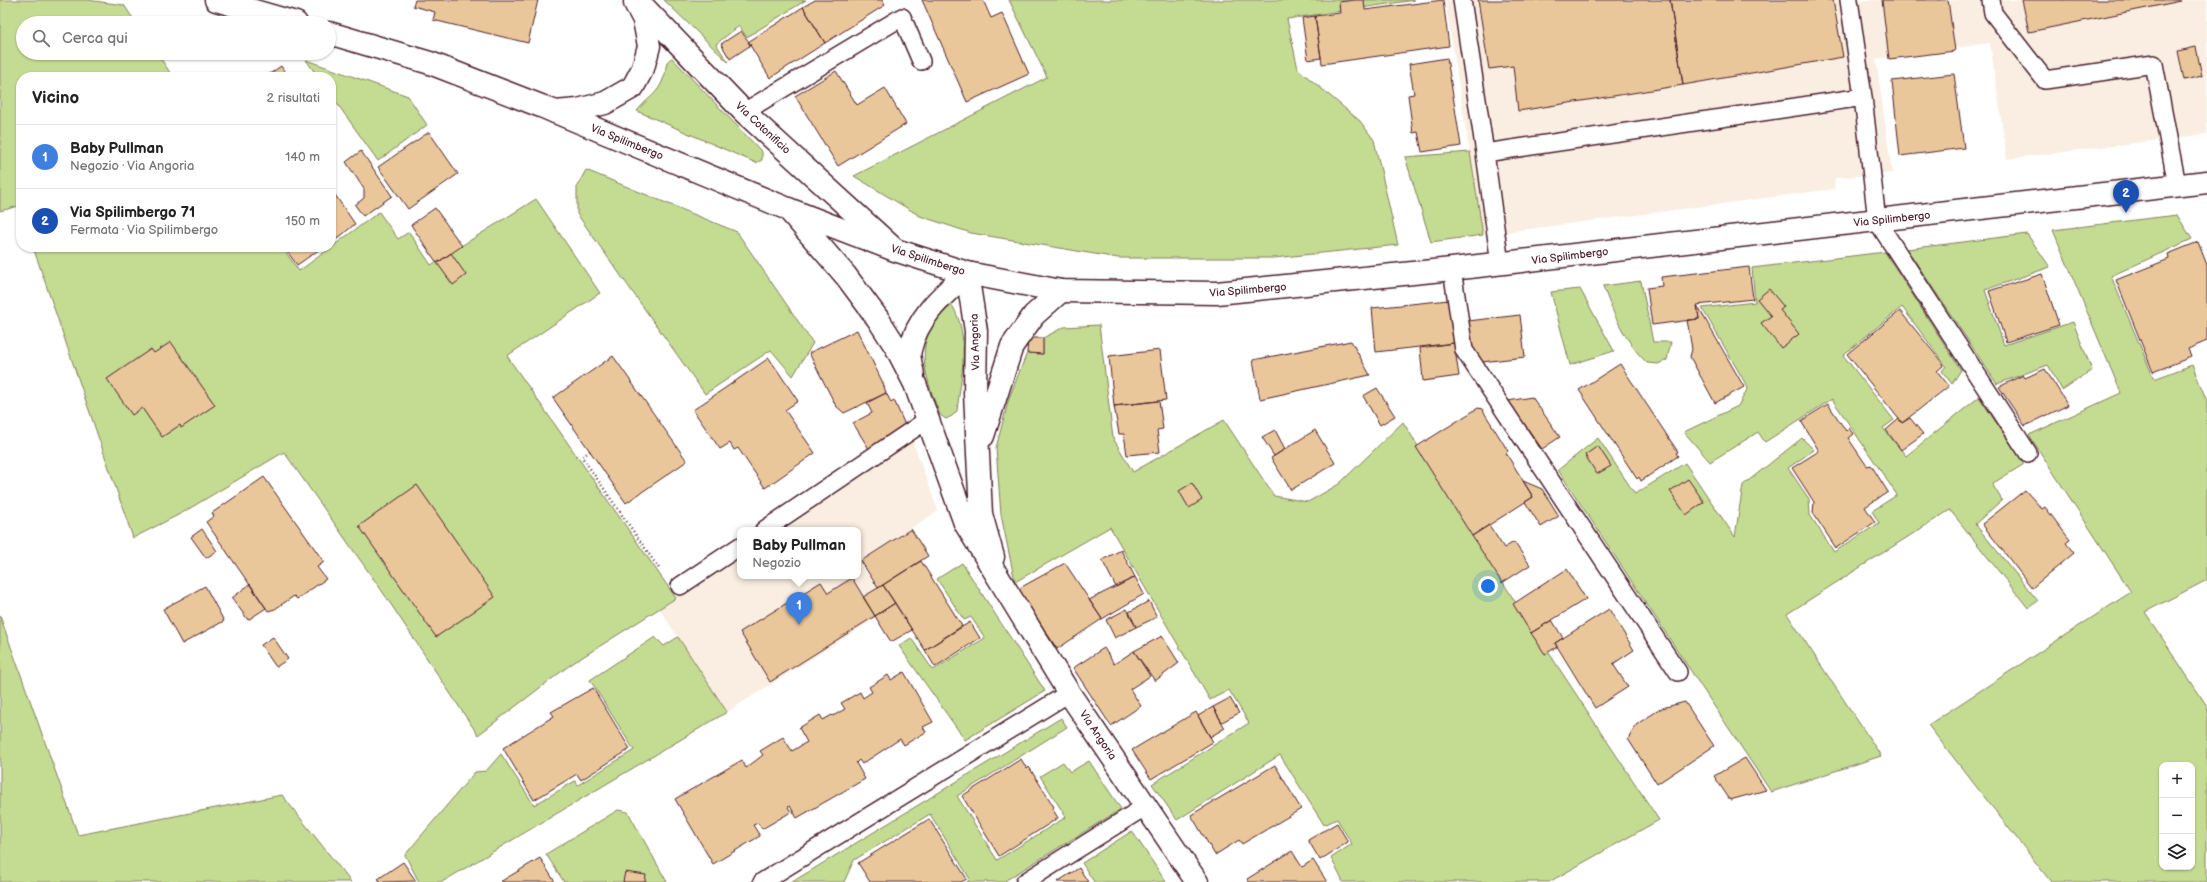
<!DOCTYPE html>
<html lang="it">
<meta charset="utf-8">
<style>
:root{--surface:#fff;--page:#f6f6f6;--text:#222;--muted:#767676;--line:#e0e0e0;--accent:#1f6fb2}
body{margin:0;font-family:"Balsamiq Sans",sans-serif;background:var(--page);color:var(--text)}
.controls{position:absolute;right:12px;bottom:12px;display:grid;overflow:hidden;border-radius:8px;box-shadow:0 1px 3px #0004}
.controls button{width:36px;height:36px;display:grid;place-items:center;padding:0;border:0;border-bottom:1px solid var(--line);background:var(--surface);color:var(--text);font:20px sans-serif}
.you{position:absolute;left:1488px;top:586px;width:14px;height:14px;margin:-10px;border:3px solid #fff;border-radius:50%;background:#1a73e8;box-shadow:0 0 0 6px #1a73e833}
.badge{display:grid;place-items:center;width:26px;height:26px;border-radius:50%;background:var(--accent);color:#fff;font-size:13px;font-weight:700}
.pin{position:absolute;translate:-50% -33px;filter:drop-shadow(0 1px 2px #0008)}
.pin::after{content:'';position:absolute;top:21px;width:14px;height:12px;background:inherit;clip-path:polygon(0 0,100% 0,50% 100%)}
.popup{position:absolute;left:737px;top:527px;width:124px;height:52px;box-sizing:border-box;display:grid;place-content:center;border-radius:8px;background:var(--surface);filter:drop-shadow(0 1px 3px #0005);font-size:13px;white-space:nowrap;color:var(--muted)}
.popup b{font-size:15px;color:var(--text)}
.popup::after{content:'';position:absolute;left:50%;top:100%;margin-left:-8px;border:8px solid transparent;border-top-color:var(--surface)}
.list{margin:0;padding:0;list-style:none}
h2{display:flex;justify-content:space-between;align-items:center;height:52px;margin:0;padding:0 16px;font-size:17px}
h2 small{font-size:13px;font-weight:400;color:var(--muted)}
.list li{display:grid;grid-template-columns:26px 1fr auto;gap:12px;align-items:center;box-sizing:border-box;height:64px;padding:0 16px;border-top:1px solid var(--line)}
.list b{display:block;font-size:15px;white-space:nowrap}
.list p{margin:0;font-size:13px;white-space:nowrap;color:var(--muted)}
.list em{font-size:13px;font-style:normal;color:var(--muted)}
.icon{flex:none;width:22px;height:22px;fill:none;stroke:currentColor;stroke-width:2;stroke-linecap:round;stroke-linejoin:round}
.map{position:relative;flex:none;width:2207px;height:882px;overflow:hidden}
.search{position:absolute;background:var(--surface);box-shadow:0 1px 3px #0004;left:16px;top:16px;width:320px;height:44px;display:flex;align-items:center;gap:10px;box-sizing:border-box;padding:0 14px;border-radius:22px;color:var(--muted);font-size:15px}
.panel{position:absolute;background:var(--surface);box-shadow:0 1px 3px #0004;left:16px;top:72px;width:320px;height:180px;border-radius:16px}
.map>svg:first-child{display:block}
.built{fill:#f9eee1}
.green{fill:#c3dc92;stroke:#867e5e;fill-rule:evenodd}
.building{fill:#eac79b;stroke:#4a1f2b}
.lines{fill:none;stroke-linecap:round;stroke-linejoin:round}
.service-casing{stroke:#4a1f2b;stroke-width:20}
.tertiary-casing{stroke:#4a1f2b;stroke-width:25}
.secondary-casing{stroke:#4a1f2b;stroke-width:25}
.path{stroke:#4a1f2b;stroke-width:2.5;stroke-dasharray:1 3;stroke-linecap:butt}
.service{stroke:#fff;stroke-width:17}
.tertiary{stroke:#fff;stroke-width:22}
.secondary{stroke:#fff;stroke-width:22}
.labels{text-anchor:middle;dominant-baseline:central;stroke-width:3;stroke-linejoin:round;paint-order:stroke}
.street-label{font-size:11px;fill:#4a1f2b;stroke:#fff}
</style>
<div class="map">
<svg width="2207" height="882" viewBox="0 0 2207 882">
<rect width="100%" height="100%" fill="#fff"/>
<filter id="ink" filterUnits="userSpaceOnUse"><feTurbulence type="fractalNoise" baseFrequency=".025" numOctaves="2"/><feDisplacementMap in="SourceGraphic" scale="8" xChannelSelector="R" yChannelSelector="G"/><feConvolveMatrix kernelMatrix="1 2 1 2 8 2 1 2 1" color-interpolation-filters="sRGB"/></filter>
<g filter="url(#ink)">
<path class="built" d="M1445 0H2207V134L2007 159 1990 43 1876 59 1892 173 1835 178 1834 189 1483 235Z
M912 439 938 511 859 561 890 609 727 712 659 608 740 555V576H858V530H777Z"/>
<path class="green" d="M0 0H87L124 5 136 23H23V53H157L173 77H21V213L19 206 0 211Z
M664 0H806L747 37 739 26 716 44 728 62Z
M1009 0H1415L1287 19 1298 69 1360 121 1374 140 1398 245 1274 258H1118L971 233 920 216 854 176 1047 77Z
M672 58 762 152V160L756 163 637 111C648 97 658 95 664 77 667 70 664 61 672 58Z
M306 60 408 96 427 125 378 161 331 95V77H318Z
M1470 152 1483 235 1431 242 1405 157Z
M586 170 737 232 813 343 793 376 771 350 705 394 577 214V186Z
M536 199 600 293 507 356 676 598 570 665 478 735 382 591 284 452 182 513 133 538 33 247H282L299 271 379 212 398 239 409 232 431 265Z
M2177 215 2192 239 2111 276 2154 379 2192 365 2207 401V580L2145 612 2207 706V882H2051L1928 725 2131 592 2029 435 2121 393 2053 230ZM2162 765H2192V867H2162Z
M2027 234 2050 267 1985 290 2004 345 2073 322 2092 370 2062 390 2048 365 1997 384 1907 249Z
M1885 252 1961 370 1952 384 1942 371 1946 366 1902 307 1843 355 1894 420 1883 428 1906 456 1979 397 2024 464 1992 484 2002 500 1975 524 2038 601 2028 608 1950 510 1787 614 1881 756 1771 792 1558 470 1598 438 1635 494 1685 463 1735 537 1743 485 1802 438 1814 450 1788 468 1809 499 1810 515 1834 552 1879 523 1872 511 1897 495 1832 399 1765 442 1758 432 1710 462 1684 432 1738 406 1748 388 1702 308 1755 302 1752 268Z
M1641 281 1653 342H1671L1667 360 1658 364 1647 363C1626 343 1613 314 1603 286Z
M1580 289 1614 351 1570 365 1551 292Z
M952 305C971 337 961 376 957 411L952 416 946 419 940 415C924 373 910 337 952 305Z
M1099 325 1113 438 1133 472 1224 420 1274 496 1308 502 1339 484 1403 422 1514 600 1659 820 1549 882H1343L1331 858 1352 844 1337 819 1324 825 1280 755 1177 820 1152 784 1249 723 1229 690 1210 700 1110 527 1015 582 1001 515 996 448 1009 398 1027 353 1043 354V338L1064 327Z
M962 563 1045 691 965 740 899 646 911 638 933 670 985 638 971 617 964 620 937 579Z
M0 616 78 835 282 795 351 882H0Z
M655 637 664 646 678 637 727 712 442 882H419L405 855 475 772 486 771 501 754 534 805 575 781 578 785 634 750 590 680Z
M1061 718 1067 727 957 796 997 860 1066 817 1040 776 1063 762 1070 772 1089 761 1121 809 1003 882H967L970 879 930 814 854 860 844 882H792Z
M618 810 628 812 667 882H564L546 854Z
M1132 831 1166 882H1094L1082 863Z"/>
<path class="building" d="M415 0H538L528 43 433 20 435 12 413 6Z
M815 0H882L885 5 825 43 803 7Z
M922 0H983L991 18 1002 13 1029 74 967 102Z
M1355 0H1364L1365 10 1443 0 1449 46 1322 64 1315 16 1340 13 1339 2Z
M1478 0H1670L1683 85 1518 111 1513 66 1489 69Z
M1670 0H1833L1843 57 1683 85Z
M1882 0H1948L1955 51 1889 59Z
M2022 0H2180L2181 1 2029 32Z
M803 7 825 43 770 78 748 42Z
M1315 16 1321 58 1308 60 1302 18Z
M741 31 751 45 730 59 721 44Z
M2196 47 2202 76 2184 80 2178 51Z
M1447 58 1461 146 1422 152 1418 132 1413 133 1408 95 1414 94 1409 64Z
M281 66 288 77H265Z
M836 71 857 105 885 88 906 124 838 166 795 96Z
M1954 74 1964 148 1900 156 1892 81Z
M429 132 458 174 408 209 378 167Z
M361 151 392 196 363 216 355 205 364 198V189L346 162Z
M331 189 355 224 337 239 331 231Z
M435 208 462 246 437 263 411 225Z
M2198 242 2207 265V341L2188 349 2191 357 2153 372 2116 280 2169 259 2168 254Z
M284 247H323L297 265Z
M451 253 466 275 453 285 437 263Z
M1749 267 1753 299 1697 305 1699 319 1652 325 1647 288 1662 286 1661 277Z
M2042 274 2059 325 2006 342 1989 291Z
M1769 289 1784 307 1780 310 1799 334 1781 348 1761 323 1771 316 1757 299Z
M1449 300 1454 343 1376 352 1372 308Z
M1697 305 1744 387 1715 403 1690 357 1692 349 1687 320 1699 319Z
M1900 311 1944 365 1937 371 1949 386 1902 423 1847 354Z
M1520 315 1525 357 1473 363 1468 321Z
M857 330 883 383 886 393 844 413 836 406 809 353Z
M1028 338H1043V354L1027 353Z
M1351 341 1370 375 1260 399 1253 360Z
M171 342 215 405 181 428 180 425 162 437 142 408 132 415 107 379 151 349 154 353Z
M1454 343 1459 376 1423 381 1420 348Z
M1160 350 1166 400 1114 406 1109 356Z
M613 356 687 461 626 503 553 398Z
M769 358 798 401 785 410 815 453 765 488 738 448 734 450 730 443 720 449 693 410Z
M1620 364 1678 452 1676 453 1678 456 1641 481 1639 477 1637 479 1579 390Z
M2045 369 2068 405 2025 426 1999 387 2023 375 2025 378Z
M1377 388 1395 416 1380 425 1363 396Z
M886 393 891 402 894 400 905 425 869 449 853 423 872 413 867 403Z
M1532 397 1560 437 1542 449 1508 401Z
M1159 401 1163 429 1157 430 1160 452 1127 455 1124 434H1119L1114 406Z
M1828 404 1846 431 1849 428 1853 434 1848 438 1867 466 1871 465 1888 492 1865 507 1875 522 1836 548 1813 513 1814 502 1792 468 1819 451 1801 421Z
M1478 408 1482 409 1508 451 1506 453 1533 497 1472 536 1416 447Z
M1910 418 1923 434 1901 450 1886 430 1899 419 1902 423Z
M1275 430 1285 449 1274 456 1262 437Z
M1315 430 1335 463 1291 490 1271 458Z
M1598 446 1611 466 1597 474 1585 455Z
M264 477 324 562 317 567 326 579 297 599 294 596 275 609 268 611 206 522 214 516 212 513Z
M1688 479 1704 502 1686 515 1670 491Z
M1523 481 1542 489 1559 516 1541 527 1525 502 1533 497Z
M1192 483 1202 500 1189 508 1179 491Z
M417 485 495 597 436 637 359 526Z
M2025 490 2042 509 2045 507 2070 540 2066 543 2074 553 2032 588 1982 524Z
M1489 525 1504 548 1514 542 1530 565 1502 583 1472 536Z
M202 529 217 551 206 558 191 537Z
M911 529 928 556 878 588 861 561Z
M1121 550 1135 577 1116 587 1102 560Z
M921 561 962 626 925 650 883 585Z
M1065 563 1102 619 1057 649 1018 589Z
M1567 569 1586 599 1531 633 1513 604Z
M1135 577 1144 594 1102 619 1089 600Z
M852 578 875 616 770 682 740 632 821 582 828 593Z
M250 584 266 608 248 620 232 598Z
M883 585 895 603 875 616 863 597Z
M205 586 224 621 182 644 163 609Z
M1149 601 1157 617 1136 627 1129 612Z
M895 603 912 630 891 642 875 616Z
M1127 609 1136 627 1115 638 1106 620Z
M1609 609 1634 650 1613 664 1628 687 1595 708 1555 643Z
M1552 620 1563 638 1555 643 1557 647 1545 654 1531 633Z
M970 622 980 638 935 667 925 650Z
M1162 636 1179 663 1155 681 1134 651Z
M273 637 288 659 276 667 261 645Z
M1104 648 1114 664 1134 651 1150 676 1130 689 1141 706 1111 726 1073 668Z
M904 672 933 722 923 727 926 732 904 745 900 739 862 764 859 760 856 763 865 779 797 818 790 806 788 807 791 812 762 829 758 823 753 825 760 836 713 864 675 799 742 760 746 768 763 755 760 751 783 737 792 751 807 742 799 728 820 715 823 720 832 715 833 716 845 709 841 703 860 692 863 698 872 692 869 687 888 675 891 680Z
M593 688 630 749 581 780 577 774 534 800 503 748 554 716 551 712Z
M1230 698 1239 713 1222 722 1213 707Z
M1685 702 1714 746 1657 784 1628 739 1637 724 1662 708Z
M1213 707 1225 728 1210 737 1198 716Z
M1196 712 1213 742 1151 779 1132 750Z
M1745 758 1766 790 1730 800 1714 776Z
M1021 759 1027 769 1029 767 1054 807 1052 808 1058 818 999 856 962 796Z
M1275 765 1301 809 1242 844 1239 840 1215 855 1191 815Z
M929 819 967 879 961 882H870L858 863Z
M1337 823 1348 842 1320 860 1308 840Z
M1292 851 1302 867 1313 860 1327 882H1249L1247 879Z
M540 858 555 882H500Z
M403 862 416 881 381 882 378 879Z
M1079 868 1088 882H1057Z
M625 872 646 875 645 882H623Z"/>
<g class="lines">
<defs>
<path id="service" d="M1462 0 1485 153
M1849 0 1863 97
M1991 0 1993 13 2045 80 2154 64 2177 185
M744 112 902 17 921 61
M1500 264 1485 153 1863 97 1877 221 2028 453
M1452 269 1464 350 1678 672
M764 530 927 420
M680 586 740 546
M762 882 1069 693
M1025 882 1146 806"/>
<path id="tertiary" d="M637 0 744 112 894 249
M555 112 578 110 605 103 633 87 643 68 649 46 644 20 635 3
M788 209 846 276 878 319 896 347 915 384 965 523 1069 693 1197 882
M967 273 976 331 975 393 981 514 993 557
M913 375C912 368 908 357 910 350 917 317 943 295 967 273
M983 436 1012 346 1034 315 1061 291"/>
<path id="secondary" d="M216 0 296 23
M329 33 430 63 541 106 788 209 895 250 967 273 1061 291 1217 293 1452 269 2207 182"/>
</defs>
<use href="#service" class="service-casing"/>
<use href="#tertiary" class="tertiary-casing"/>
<use href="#secondary" class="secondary-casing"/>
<path class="path" d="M590 451 582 457 660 570"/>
<use href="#service" class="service"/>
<use href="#tertiary" class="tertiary"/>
<use href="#secondary" class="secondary"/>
</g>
</g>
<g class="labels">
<g class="street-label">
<text transform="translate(763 128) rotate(43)">Via Cotonificio</text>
<text transform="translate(627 142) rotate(22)">Via Spilimbergo</text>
<text transform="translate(1892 219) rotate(-6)">Via Spilimbergo</text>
<text transform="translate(1570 256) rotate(-7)">Via Spilimbergo</text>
<text transform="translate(928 260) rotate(18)">Via Spilimbergo</text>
<text transform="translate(1248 290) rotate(-5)">Via Spilimbergo</text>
<text transform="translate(975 342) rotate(-92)">Via Angoria</text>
<text transform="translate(1098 735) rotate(56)">Via Angoria</text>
</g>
</g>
</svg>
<div class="controls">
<button>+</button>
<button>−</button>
<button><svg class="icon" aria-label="layers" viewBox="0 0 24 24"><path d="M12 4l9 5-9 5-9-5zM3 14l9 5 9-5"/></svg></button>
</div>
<div class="you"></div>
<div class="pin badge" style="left:799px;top:625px;background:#3f7fe0">1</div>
<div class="popup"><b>Baby Pullman</b>Negozio</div>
<div class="pin badge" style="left:2126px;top:213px;background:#1a4fb4">2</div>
<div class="search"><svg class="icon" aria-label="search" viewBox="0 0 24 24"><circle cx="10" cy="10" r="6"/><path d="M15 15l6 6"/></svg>Cerca qui</div>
<section class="panel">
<h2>Vicino<small>2 risultati</small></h2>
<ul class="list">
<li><span class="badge" style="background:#3f7fe0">1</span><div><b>Baby Pullman</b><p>Negozio · Via Angoria</p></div><em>140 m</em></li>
<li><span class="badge" style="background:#1a4fb4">2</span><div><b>Via Spilimbergo 71</b><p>Fermata · Via Spilimbergo</p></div><em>150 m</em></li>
</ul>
</section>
</div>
